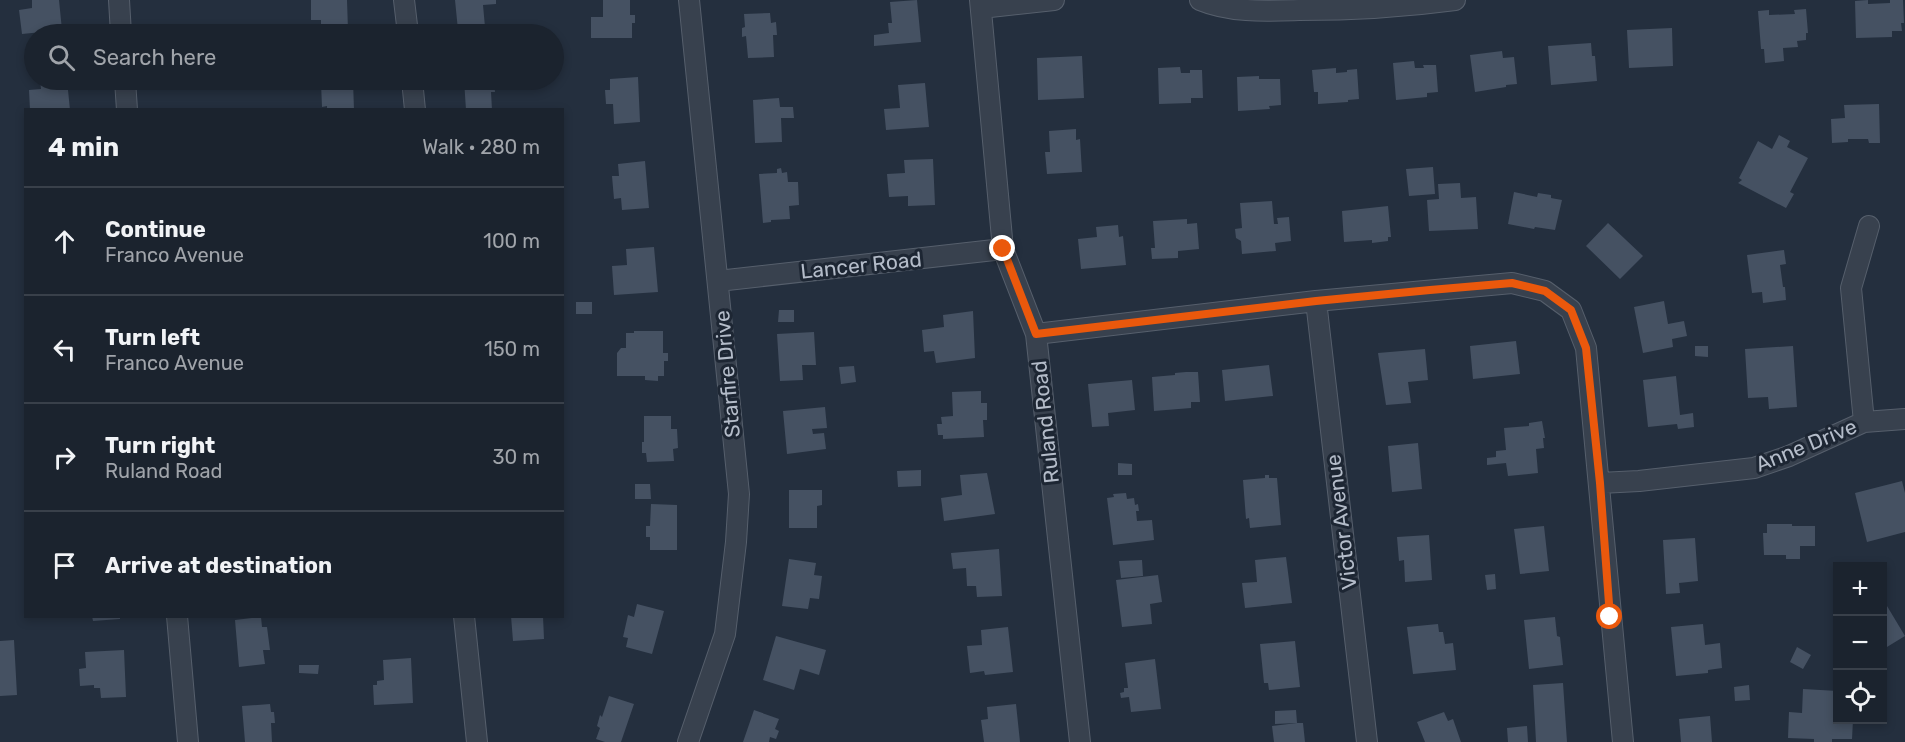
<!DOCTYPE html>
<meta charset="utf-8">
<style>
:root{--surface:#1b232e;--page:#242b36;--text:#f1f3f6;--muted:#a0a4aa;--line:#39404a}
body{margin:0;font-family:Rubik,sans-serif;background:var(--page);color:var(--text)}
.controls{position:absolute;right:18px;bottom:18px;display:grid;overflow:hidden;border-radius:0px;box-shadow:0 3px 9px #0003}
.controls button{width:54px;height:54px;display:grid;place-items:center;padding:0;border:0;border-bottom:2px solid var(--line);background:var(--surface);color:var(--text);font:30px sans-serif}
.stop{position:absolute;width:18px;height:18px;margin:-14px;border:4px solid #ea580c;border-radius:50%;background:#fff}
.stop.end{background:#ea580c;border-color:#fff;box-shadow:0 2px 6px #0008}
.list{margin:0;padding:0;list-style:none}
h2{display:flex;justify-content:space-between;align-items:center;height:78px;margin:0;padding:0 24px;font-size:26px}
h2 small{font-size:20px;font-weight:400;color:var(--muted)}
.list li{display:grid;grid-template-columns:39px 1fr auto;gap:18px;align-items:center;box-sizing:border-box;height:108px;padding:0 24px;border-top:2px solid var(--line)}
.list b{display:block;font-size:22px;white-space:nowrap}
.list p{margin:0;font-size:20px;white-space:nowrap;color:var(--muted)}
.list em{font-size:20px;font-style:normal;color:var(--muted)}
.icon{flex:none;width:33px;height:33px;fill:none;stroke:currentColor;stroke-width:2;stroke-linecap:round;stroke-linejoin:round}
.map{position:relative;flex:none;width:1905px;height:742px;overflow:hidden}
.search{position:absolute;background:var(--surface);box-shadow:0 3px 9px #0003;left:24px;top:24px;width:540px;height:66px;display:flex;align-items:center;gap:15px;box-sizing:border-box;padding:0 21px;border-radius:33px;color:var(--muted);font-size:22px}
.panel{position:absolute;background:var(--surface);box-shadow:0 3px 9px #0003;left:24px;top:108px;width:540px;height:510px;border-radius:0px}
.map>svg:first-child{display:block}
.building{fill:#455162}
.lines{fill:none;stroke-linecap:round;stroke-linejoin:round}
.minor-casing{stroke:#565f6c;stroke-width:22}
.minor{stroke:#38414e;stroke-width:20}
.route{stroke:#ea580c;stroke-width:8}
.labels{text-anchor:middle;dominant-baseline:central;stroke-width:6;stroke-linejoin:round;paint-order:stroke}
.street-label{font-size:21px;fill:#b4bcc9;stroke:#1d2633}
</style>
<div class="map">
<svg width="1905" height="742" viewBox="0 0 1905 742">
<rect width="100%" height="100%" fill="#242f3e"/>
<path class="building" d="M32 0H59L62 30 22 34 19 10 32 8Z
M311 0H347L348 30 321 31V20H311Z
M455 0H496V4L483 5 485 27 458 30Z
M603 0H630V15H635V23H632V38H591V17H603Z
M917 0 921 42 874 46V35L889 33 888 23H892L890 2Z
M1868 0V4L1890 3V0H1903L1904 23H1901L1902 31H1892V37L1856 38 1855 1Z
M1806 9 1808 33H1806V40L1797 41 1798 47 1783 48 1784 61 1765 63 1764 49H1761L1758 11 1769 10V15L1795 14 1794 10Z
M770 13 771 23 776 22 777 35H773L774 57 748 58 746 36 742 37V28L745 27 744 14Z
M1672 28 1673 66 1629 68 1627 30Z
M1591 43 1592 56H1595L1597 81 1551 85 1548 46Z
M1502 51 1503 58 1514 57 1517 84 1506 85V87L1475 92 1470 55Z
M1082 56 1084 98 1038 100 1037 58Z
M1414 61 1415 68H1424L1423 65H1436L1438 92 1427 93V97L1396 100 1393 63Z
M1180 67 1181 73H1190V70H1202L1203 98H1191V103L1159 104 1158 68Z
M1336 68V73L1347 72V70L1357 69 1359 99 1348 100V102L1318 104V92H1314L1312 70Z
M1259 76V79H1280L1281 105 1269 106 1270 109 1238 111 1237 77Z
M638 77 640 122 614 124 613 104H606L605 90H610V79Z
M40 80H67L70 110H30L29 90 41 89Z
M325 80H353L354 110H327V106L322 107 321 83H325Z
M464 80H490L491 82H494L495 92H491L492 110H466Z
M925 83 929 127 886 130 884 109 900 108 898 85Z
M779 98 780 107H793L794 118H781L782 142 755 143 753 100Z
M1879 104 1880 143H1869L1868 139H1848V142L1832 143 1831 119 1845 118 1844 105Z
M1076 129V140L1080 139 1082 172 1047 174 1045 152H1050L1049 131Z
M1779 135 1790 141 1787 147 1808 158 1790 192 1794 194 1786 208 1738 183 1742 180 1739 178 1758 141 1772 149Z
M933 159 935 205 908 206V196L889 197 887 174 905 173 904 160Z
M645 161 649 208 622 210 621 198 614 199 612 176H619L618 164Z
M1433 167 1435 194 1409 196 1406 169Z
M781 168 782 173 787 172 788 182H798L799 205 789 206 790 219 771 220V222L763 223 759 174 777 173V169Z
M1460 183 1461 198 1476 197 1478 229 1429 231 1427 200 1439 199 1438 184Z
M1514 192 1537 197 1538 193 1551 195V198L1562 200 1555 230 1535 227 1534 229 1508 224Z
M1272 201 1274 224H1278L1277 218 1289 217 1291 241 1275 243 1276 251 1242 254 1241 241 1236 238 1235 229 1242 228 1240 203Z
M1388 206 1391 237H1388V241L1372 243V240L1344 242 1342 211Z
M1187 219V224L1197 223 1199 249 1178 251V258L1152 259 1151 248H1155L1153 221Z
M1608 223 1643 256 1620 279 1586 246Z
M1118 225 1119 237 1123 236 1126 265 1081 269 1078 239 1097 237 1096 227Z
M654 247 658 292 614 295 612 266 627 265 626 249Z
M1784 250 1786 264 1780 265 1783 287H1785L1786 300 1763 303 1762 292 1752 293 1747 255Z
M1664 301 1668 324 1684 321 1687 336 1672 339 1673 347 1643 353 1634 307Z
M576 302H592V314H576Z
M779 310H794V322H778Z
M973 311 975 358 936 363 934 351 924 352 922 330 944 327 943 315Z
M634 331H663V353H668V361H664V376H658V381L645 380V376H617V353L621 348H626V333H634Z
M814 332 816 365H802L803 380 780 381 777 334Z
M1516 341 1520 374 1473 379 1470 346Z
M1695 346H1708V357L1695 356Z
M1793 346 1797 407 1769 409 1768 397 1748 398 1745 349Z
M1425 349 1428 380 1408 382 1411 403 1386 405 1378 353Z
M1269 365 1273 396 1225 401 1222 370Z
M854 366 856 382 841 384 839 367Z
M1186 372H1198L1200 402H1191V408L1154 411 1152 377 1175 375V373Z
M1676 376 1680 415 1693 413 1694 427 1678 429 1677 424 1648 427 1643 380Z
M1132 380 1135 410 1108 413 1109 426 1092 427 1088 384Z
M981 391V403H987V420H983L984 437 943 439V435H938L937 424H942L941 417 953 416 952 392Z
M825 407 827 428 812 429 813 434 824 433 826 449 787 454 783 411Z
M644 416H671V429H677L678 448 673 449 674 461 647 462 646 453H642V442H644Z
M1542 421 1545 438H1543L1544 448 1536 449 1538 473 1508 476 1506 463 1487 465V458L1496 457V451L1506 450 1504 428 1529 426V423Z
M1418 443 1422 489 1392 492 1388 446Z
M1118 463 1132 464V475H1118Z
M921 470V486L898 487 897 471Z
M987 473 995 514 944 521 941 498 962 495 960 475Z
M1265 475H1269V478H1277L1281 525 1250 528 1249 518 1246 519 1243 480 1265 478Z
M1902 481 1905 493V532L1867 542 1855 493Z
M635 484H650L651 499H635Z
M789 490H822V505L817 506V528H789Z
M1126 493 1127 499 1134 498 1135 505 1138 504 1139 511H1136L1137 521 1152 520 1154 540 1113 545 1107 498 1114 497 1113 494Z
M651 504 677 505V550H650V537H646V526H650Z
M1767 524H1792V526H1815V546H1800V559H1786V555H1764L1763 533H1767Z
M1544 526 1549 571 1520 574 1514 529Z
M1429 535 1432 580 1405 582 1404 560 1399 561 1397 537Z
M1695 538 1698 581 1679 583 1680 593 1666 594 1663 540Z
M999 549 1002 596 977 597 976 586H967L966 568 953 569 951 553Z
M1286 557 1292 603 1245 608 1242 583 1257 582 1255 560Z
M789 559 816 563 814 575 822 576 819 599 810 598 808 609 782 606Z
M1142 560 1143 576 1121 578 1119 561Z
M1495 574 1496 589 1487 590 1485 575Z
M1158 575 1162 602 1150 604 1152 624 1122 627 1116 580Z
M1884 601 1905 636 1882 650V602Z
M637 604 664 611 652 654 626 647 628 638 623 637 628 615 634 617Z
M92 616H120V619L93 621Z
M511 616H543L544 639 513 641Z
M261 617 262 627H267L270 650H263L265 664 239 667 235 620Z
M1555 617 1557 636 1560 637 1563 665 1529 669 1524 620Z
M1438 624 1439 632H1443L1445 644 1453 643 1456 670 1413 674 1407 627Z
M1703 624 1705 645 1720 643 1722 668 1708 670V673L1676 676 1671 627Z
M1008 627 1013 672 985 675 984 671 970 673 967 646 982 645 981 630Z
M776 636 826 650 819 675 800 669 794 690 763 680Z
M14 640 17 695 0 696V641Z
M1295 641 1300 687 1269 690 1268 683H1264L1260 644Z
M1797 647 1811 655 1803 669 1790 662Z
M124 650 126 697 101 698 100 688H94V685L80 686 79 669 86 668 85 652Z
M411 658 413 703 374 705 373 685H377V681L384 680 383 660Z
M1155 659 1161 709 1131 712 1129 697 1121 698 1120 693 1124 692V688H1128L1125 663Z
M299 665H319L318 674 299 673Z
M1563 683 1567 742H1536L1533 685Z
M1749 685 1750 700 1735 701 1734 687Z
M1803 689 1838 691V720H1853L1852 739H1832V742H1814V739L1788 738 1789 712 1802 713Z
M609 696 634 704 621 742H605L596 739 600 728 597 726 600 715 602 717Z
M270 704 271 712H274L275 723H271L272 742H245L242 706Z
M1016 704 1020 742H984L981 720 988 719 987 707Z
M754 710 779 719 775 729 779 731 776 739 770 737 769 742H743Z
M1296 710 1297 723 1275 724V711Z
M1444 712 1448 721 1453 719 1461 742H1425L1417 722Z
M1710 716 1712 742H1681L1679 719Z
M1297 723H1303L1305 742H1274L1272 726Z
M1527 726 1528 742H1508L1507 728Z"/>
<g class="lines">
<defs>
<path id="minor" d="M119 0 121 34
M404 0 408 34
M980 0 1003 249 1036 334 1080 742
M1200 0C1231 13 1267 11 1299 10 1352 10 1403 7 1455 0
M981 8 1054 0
M125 80 127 110
M412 80 415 110
M718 281 1003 249
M1316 301 1367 742
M1036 334 1316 301 1512 283 1545 291 1571 310 1586 348 1623 742
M1864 422 1851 288 1869 226
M1600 483 1639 481 1754 468 1789 456 1864 422 1905 419
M177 616 188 742
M464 616 477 742
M688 742 725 634 736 542 739 494 689 0"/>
</defs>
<use href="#minor" class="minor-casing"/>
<use href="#minor" class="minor"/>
</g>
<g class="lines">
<path class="route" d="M1003 249 1036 334 1316 301 1430 290 1512 283 1545 291 1571 310 1586 348 1600 483 1610 617"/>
</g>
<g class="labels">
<g class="street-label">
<text transform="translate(861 265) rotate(-6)">Lancer Road</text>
<text transform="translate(727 374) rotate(-95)">Starfire Drive</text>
<text transform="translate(1045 422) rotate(-96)">Ruland Road</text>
<text transform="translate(1806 445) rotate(-22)">Anne Drive</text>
<text transform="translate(1341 522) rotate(-97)">Victor Avenue</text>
</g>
</g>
</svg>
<div class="controls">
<button>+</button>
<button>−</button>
<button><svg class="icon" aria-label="locate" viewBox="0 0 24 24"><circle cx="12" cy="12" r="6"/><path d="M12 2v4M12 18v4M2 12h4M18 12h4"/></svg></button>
</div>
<div class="stop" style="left:1610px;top:617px"></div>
<div class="stop end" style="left:1003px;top:249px"></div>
<div class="search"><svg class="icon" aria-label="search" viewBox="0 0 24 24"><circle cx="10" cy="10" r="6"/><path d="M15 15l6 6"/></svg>Search here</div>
<section class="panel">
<h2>4 min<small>Walk · 280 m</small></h2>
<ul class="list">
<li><svg class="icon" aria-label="ahead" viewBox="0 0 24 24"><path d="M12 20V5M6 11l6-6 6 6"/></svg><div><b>Continue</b><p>Franco Avenue</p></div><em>100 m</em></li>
<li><svg class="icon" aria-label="left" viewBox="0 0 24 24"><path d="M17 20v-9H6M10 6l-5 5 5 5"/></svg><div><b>Turn left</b><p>Franco Avenue</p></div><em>150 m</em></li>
<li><svg class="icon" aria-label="right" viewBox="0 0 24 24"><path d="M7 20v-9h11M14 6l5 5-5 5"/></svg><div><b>Turn right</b><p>Ruland Road</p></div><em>30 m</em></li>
<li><svg class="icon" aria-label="arrive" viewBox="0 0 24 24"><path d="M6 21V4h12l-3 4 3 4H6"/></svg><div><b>Arrive at destination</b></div></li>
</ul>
</section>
</div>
